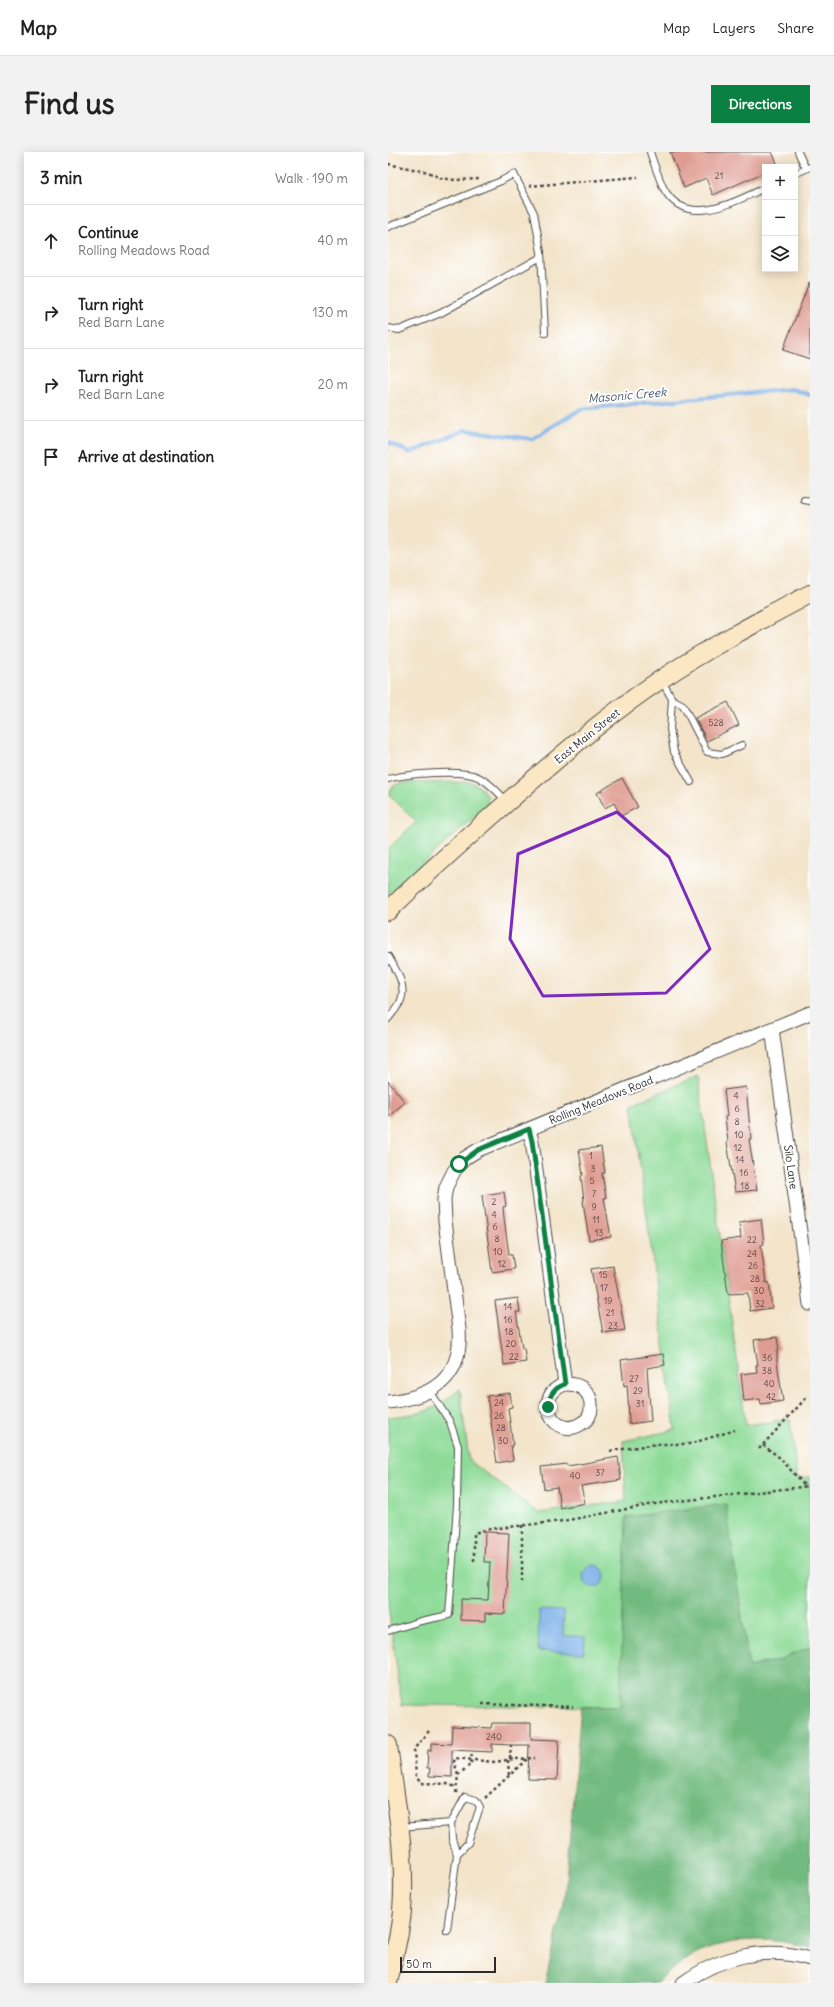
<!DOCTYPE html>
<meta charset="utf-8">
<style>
:root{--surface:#fff;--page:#f2f2f2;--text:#222;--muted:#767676;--line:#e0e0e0;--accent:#0b8043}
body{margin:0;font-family:Delius,sans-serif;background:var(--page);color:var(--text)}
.controls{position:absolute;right:12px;top:12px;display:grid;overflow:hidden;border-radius:0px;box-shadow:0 2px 10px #0003}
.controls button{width:36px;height:36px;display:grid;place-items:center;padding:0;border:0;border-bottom:1px solid var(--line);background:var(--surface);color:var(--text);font:20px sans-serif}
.scale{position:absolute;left:12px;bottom:10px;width:96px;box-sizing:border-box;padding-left:4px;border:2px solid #2b2b2b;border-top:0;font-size:11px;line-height:14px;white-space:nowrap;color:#2b2b2b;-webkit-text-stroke:3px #fff;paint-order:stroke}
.stop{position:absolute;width:12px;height:12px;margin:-9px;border:3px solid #0b8043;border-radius:50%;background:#fff}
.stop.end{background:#0b8043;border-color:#fff;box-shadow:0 1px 4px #0008}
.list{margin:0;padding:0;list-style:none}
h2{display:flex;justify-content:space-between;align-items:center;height:52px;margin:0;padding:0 16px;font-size:17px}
h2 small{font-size:13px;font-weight:400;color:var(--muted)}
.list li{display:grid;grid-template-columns:26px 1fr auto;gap:12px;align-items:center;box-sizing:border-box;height:72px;padding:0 16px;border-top:1px solid var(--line)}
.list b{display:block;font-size:15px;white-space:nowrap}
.list p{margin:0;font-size:13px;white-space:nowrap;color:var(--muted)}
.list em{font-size:13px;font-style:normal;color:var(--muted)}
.icon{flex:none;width:22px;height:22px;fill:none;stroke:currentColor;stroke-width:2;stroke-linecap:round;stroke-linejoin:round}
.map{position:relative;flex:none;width:422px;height:1831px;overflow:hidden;border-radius:0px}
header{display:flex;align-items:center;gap:24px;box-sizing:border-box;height:56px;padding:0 20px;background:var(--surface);border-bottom:1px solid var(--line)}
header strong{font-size:19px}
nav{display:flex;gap:22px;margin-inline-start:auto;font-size:14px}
.intro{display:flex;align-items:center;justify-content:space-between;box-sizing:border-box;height:96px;padding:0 24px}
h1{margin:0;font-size:28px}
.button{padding:10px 18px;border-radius:0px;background:var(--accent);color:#fff;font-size:14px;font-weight:700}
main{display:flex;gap:24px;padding:0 24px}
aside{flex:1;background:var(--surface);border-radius:0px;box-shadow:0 2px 10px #0003}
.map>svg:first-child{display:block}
.green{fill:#8edb98;stroke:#5c8362}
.forest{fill:#72bb80;stroke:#4e7356}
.water{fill:#7ab0e8;stroke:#526e8a}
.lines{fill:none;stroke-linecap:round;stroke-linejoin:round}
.stream{stroke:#7ab0e8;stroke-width:4}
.building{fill:#df9c92}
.lane-casing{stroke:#494743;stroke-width:8}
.street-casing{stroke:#494743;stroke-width:15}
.secondary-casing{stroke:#494743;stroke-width:20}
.path{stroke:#494743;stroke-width:2.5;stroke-dasharray:3 3;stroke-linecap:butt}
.lane{stroke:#fff;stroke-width:6}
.street{stroke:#fff;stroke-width:13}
.secondary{stroke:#fbe7c3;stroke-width:18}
.route{stroke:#0b8043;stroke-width:5}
.marked{fill:none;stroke:#7b2cbf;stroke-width:3;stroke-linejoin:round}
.labels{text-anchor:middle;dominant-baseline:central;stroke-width:4;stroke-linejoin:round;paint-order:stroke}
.number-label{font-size:9px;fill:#584745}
.street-label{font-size:11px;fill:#2b2b2b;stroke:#fff}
.water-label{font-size:12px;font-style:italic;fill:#475a6d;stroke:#fff}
</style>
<header>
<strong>Map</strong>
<nav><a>Map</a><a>Layers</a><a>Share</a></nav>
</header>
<div class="intro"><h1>Find us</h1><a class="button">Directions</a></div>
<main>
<aside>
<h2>3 min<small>Walk · 190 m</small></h2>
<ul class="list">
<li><svg class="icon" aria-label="ahead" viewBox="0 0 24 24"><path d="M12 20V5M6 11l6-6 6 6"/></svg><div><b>Continue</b><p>Rolling Meadows Road</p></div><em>40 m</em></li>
<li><svg class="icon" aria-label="right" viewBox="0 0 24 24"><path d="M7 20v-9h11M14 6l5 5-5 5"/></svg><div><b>Turn right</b><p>Red Barn Lane</p></div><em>130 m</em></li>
<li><svg class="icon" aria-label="right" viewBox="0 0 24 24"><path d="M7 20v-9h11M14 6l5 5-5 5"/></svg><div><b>Turn right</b><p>Red Barn Lane</p></div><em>20 m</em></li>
<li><svg class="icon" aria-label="arrive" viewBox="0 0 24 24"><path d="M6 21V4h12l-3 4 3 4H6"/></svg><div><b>Arrive at destination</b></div></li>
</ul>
</aside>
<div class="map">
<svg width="422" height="1831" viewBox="0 0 422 1831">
<rect width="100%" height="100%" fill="#fff"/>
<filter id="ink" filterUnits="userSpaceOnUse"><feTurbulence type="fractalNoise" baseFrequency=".025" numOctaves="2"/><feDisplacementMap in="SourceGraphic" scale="8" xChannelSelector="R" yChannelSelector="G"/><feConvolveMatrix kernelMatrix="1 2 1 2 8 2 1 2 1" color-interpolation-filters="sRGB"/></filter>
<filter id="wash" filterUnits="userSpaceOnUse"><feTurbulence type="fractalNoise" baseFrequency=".012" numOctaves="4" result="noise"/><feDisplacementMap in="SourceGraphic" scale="16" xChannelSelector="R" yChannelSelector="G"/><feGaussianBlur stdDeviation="0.9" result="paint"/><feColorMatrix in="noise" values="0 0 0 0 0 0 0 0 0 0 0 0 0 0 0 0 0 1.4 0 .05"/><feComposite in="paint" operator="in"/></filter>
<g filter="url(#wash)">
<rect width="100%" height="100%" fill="#f3e4ca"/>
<path class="green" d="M83 630 92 635 100 644 99 653 0 743V697L28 670 2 643C1 636 7 633 12 631Z
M310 924 358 1273 402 1267 409 1326 422 1325V1495L391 1508 361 1515 232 1555 14 1553 0 1454V1265C37 1261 43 1261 72 1237L81 1309 151 1361 238 1349 235 1289 287 1278 244 952Z"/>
<path class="forest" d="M338 1352 361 1515 391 1508 422 1495V1796C366 1779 311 1788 269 1831H157L176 1751 193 1555H232L238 1365Z"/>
<path class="water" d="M195 1424a11 11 0 1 1 22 0a11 11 0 1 1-22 0Z
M151 1458 176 1459 175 1483 197 1485 196 1501 150 1499Z"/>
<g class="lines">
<path class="stream" d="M0 290 22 301 77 278 144 287 193 257 404 237 422 243"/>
</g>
<g id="blocks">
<path class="building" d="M282 0H384L391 15H377V20L325 43 318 26 296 36Z
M421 131H422V207L395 198Z
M340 550 351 573 319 589 307 566Z
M234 626 250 655 233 664 226 651 217 656 209 641Z
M0 929 17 950 0 965Z
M358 935 363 987H361L369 1038 347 1040 339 990H340L337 965 339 964 336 938Z
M213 995 217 1021H214L218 1046H216L223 1085 201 1088 195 1049H196L193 1024 195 1023 191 998Z
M116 1040 118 1054 115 1055 116 1066 121 1103H124L126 1117 104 1120 94 1043Z
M373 1067 376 1092 373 1093 378 1131 381 1130 384 1156 362 1159 360 1141 340 1142 333 1089 353 1086 351 1070Z
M225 1114 237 1178 215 1181 203 1117Z
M130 1146 132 1160H128L134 1196H136L138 1210 116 1213 107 1149Z
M389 1185 391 1198H389V1210L395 1249 373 1252 372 1247 356 1249 353 1222 369 1220 368 1213H370L366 1188Z
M275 1202 277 1213 259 1216 263 1269 241 1272 240 1246 239 1233 236 1234 233 1208Z
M122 1241 124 1255 120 1256 125 1293H123L125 1308 109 1311 99 1244Z
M230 1305 233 1328 193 1334 197 1351 172 1356 169 1335 156 1337 153 1315 179 1312V1314L192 1312Z
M97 1380 121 1381 117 1462 97 1461V1469L73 1468V1447L100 1448 102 1410H96Z
M104 1571H143V1587L171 1588 169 1628 140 1627 141 1593H123L104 1592V1600L64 1598V1625L41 1624 42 1616H39L40 1598 43 1599V1591L63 1592 64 1574 103 1576Z"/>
</g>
</g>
<g filter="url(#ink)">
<use href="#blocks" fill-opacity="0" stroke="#494743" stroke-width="1"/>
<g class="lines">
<defs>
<path id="lane" d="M262 0C266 12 270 24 275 35 297 79 347 49 377 36
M410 0 418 17
M407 22 422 15
M0 75 113 29 126 22 146 61 153 100 157 181
M0 176 11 178 53 161 153 105
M416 348 422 349
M274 529 284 547 282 577 286 600 303 630
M284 547 295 553 319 600 334 602 354 593
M0 627C17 622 74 617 90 625 101 630 110 640 118 649
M0 804C7 816 19 833 13 848 11 855 4 861 0 867
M0 1479 33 1469 61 1463 69 1353 70 1294 62 1270 42 1239
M63 1671 64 1687 69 1702
M12 1675 63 1671 77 1645 88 1648 92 1655 80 1691 69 1702 59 1778"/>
<path id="street" d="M384 877 422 1152
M141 977 144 989 177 1232C192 1231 204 1240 203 1256 203 1262 200 1268 194 1271 168 1290 142 1245 177 1232
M0 1250C44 1245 75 1226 71 1177L57 1069 56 1047 58 1035 66 1019 77 1006 90 998 422 861
M295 1831C333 1804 377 1794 422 1807"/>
<path id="secondary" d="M0 759C45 715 92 674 139 633 182 596 225 559 272 528 320 496 371 469 422 442
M0 1593C7 1647 19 1704 14 1759 12 1783 5 1807 0 1831"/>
</defs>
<use href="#lane" class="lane-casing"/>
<use href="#street" class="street-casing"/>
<use href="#secondary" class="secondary-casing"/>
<path class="path" d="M0 12 40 20 53 26 67 28 91 27
M141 34 250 25
M375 1293 392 1306 417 1334
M371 1297 418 1246
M222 1299 269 1292H301L347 1278
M134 1373V1430
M86 1409V1381L102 1377 175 1369 266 1352 422 1334
M94 1552 185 1555
M41 1579 26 1597 28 1625 33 1631 59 1632 68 1635
M122 1607 123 1593
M120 1608 121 1624
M70 1622 66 1610 67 1606 106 1610 126 1607 147 1606
M68 1641 70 1623 83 1612 84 1599
M97 1646 139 1607"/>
<use href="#lane" class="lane"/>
<use href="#street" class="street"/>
<use href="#secondary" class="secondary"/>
</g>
</g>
<g class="lines" filter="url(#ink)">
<path class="route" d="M71 1012 90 998 141 977 144 989 177 1232C166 1236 161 1243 160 1255"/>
</g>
<path class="marked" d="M229 660 281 705 322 797 278 841 155 844 122 787 130 702Z"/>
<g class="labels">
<g class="number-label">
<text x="331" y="23">21</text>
<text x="328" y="570">528</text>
<text x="348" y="943">4</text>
<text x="349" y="956">6</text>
<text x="349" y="969">8</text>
<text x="351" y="982">10</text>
<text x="350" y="995">12</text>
<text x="203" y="1003">1</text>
<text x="352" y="1007">14</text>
<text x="205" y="1016">3</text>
<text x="356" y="1020">16</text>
<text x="204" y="1028">5</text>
<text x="357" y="1033">18</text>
<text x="206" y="1041">7</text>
<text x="106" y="1049">2</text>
<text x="206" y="1054">9</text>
<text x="106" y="1062">4</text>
<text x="208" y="1067">11</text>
<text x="107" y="1074">6</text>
<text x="211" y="1080">13</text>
<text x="109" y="1086">8</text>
<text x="364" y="1087">22</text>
<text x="110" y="1099">10</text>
<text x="364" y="1101">24</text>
<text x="114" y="1111">12</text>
<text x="365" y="1113">26</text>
<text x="215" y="1122">15</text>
<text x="367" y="1126">28</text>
<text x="216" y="1135">17</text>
<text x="371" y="1138">30</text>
<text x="220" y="1148">19</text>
<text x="372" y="1151">32</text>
<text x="120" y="1154">14</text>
<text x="222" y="1160">21</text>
<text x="120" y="1167">16</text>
<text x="225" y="1173">23</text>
<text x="121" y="1179">18</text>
<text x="123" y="1191">20</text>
<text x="126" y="1204">22</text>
<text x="379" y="1205">36</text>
<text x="379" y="1218">38</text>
<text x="246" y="1226">27</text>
<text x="381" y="1231">40</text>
<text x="250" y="1238">29</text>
<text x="383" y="1244">42</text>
<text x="111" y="1250">24</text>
<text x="252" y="1251">31</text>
<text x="111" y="1263">26</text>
<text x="113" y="1275">28</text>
<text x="115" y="1288">30</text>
<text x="212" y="1320">37</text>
<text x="187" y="1323">40</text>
<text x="106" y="1584">240</text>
</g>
<g class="street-label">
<text transform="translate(199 584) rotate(-39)">East Main Street</text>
<text transform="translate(213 948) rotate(-22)">Rolling Meadows Road</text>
<text transform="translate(403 1015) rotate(82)">Silo Lane</text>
</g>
<g class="water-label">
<text transform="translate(239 243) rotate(-5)">Masonic Creek</text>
</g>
</g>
</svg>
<div class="controls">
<button>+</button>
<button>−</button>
<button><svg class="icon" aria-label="layers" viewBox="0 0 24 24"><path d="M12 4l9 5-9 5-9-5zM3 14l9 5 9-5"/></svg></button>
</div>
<div class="scale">50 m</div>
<div class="stop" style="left:71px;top:1012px"></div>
<div class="stop end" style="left:160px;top:1255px"></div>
</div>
</main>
